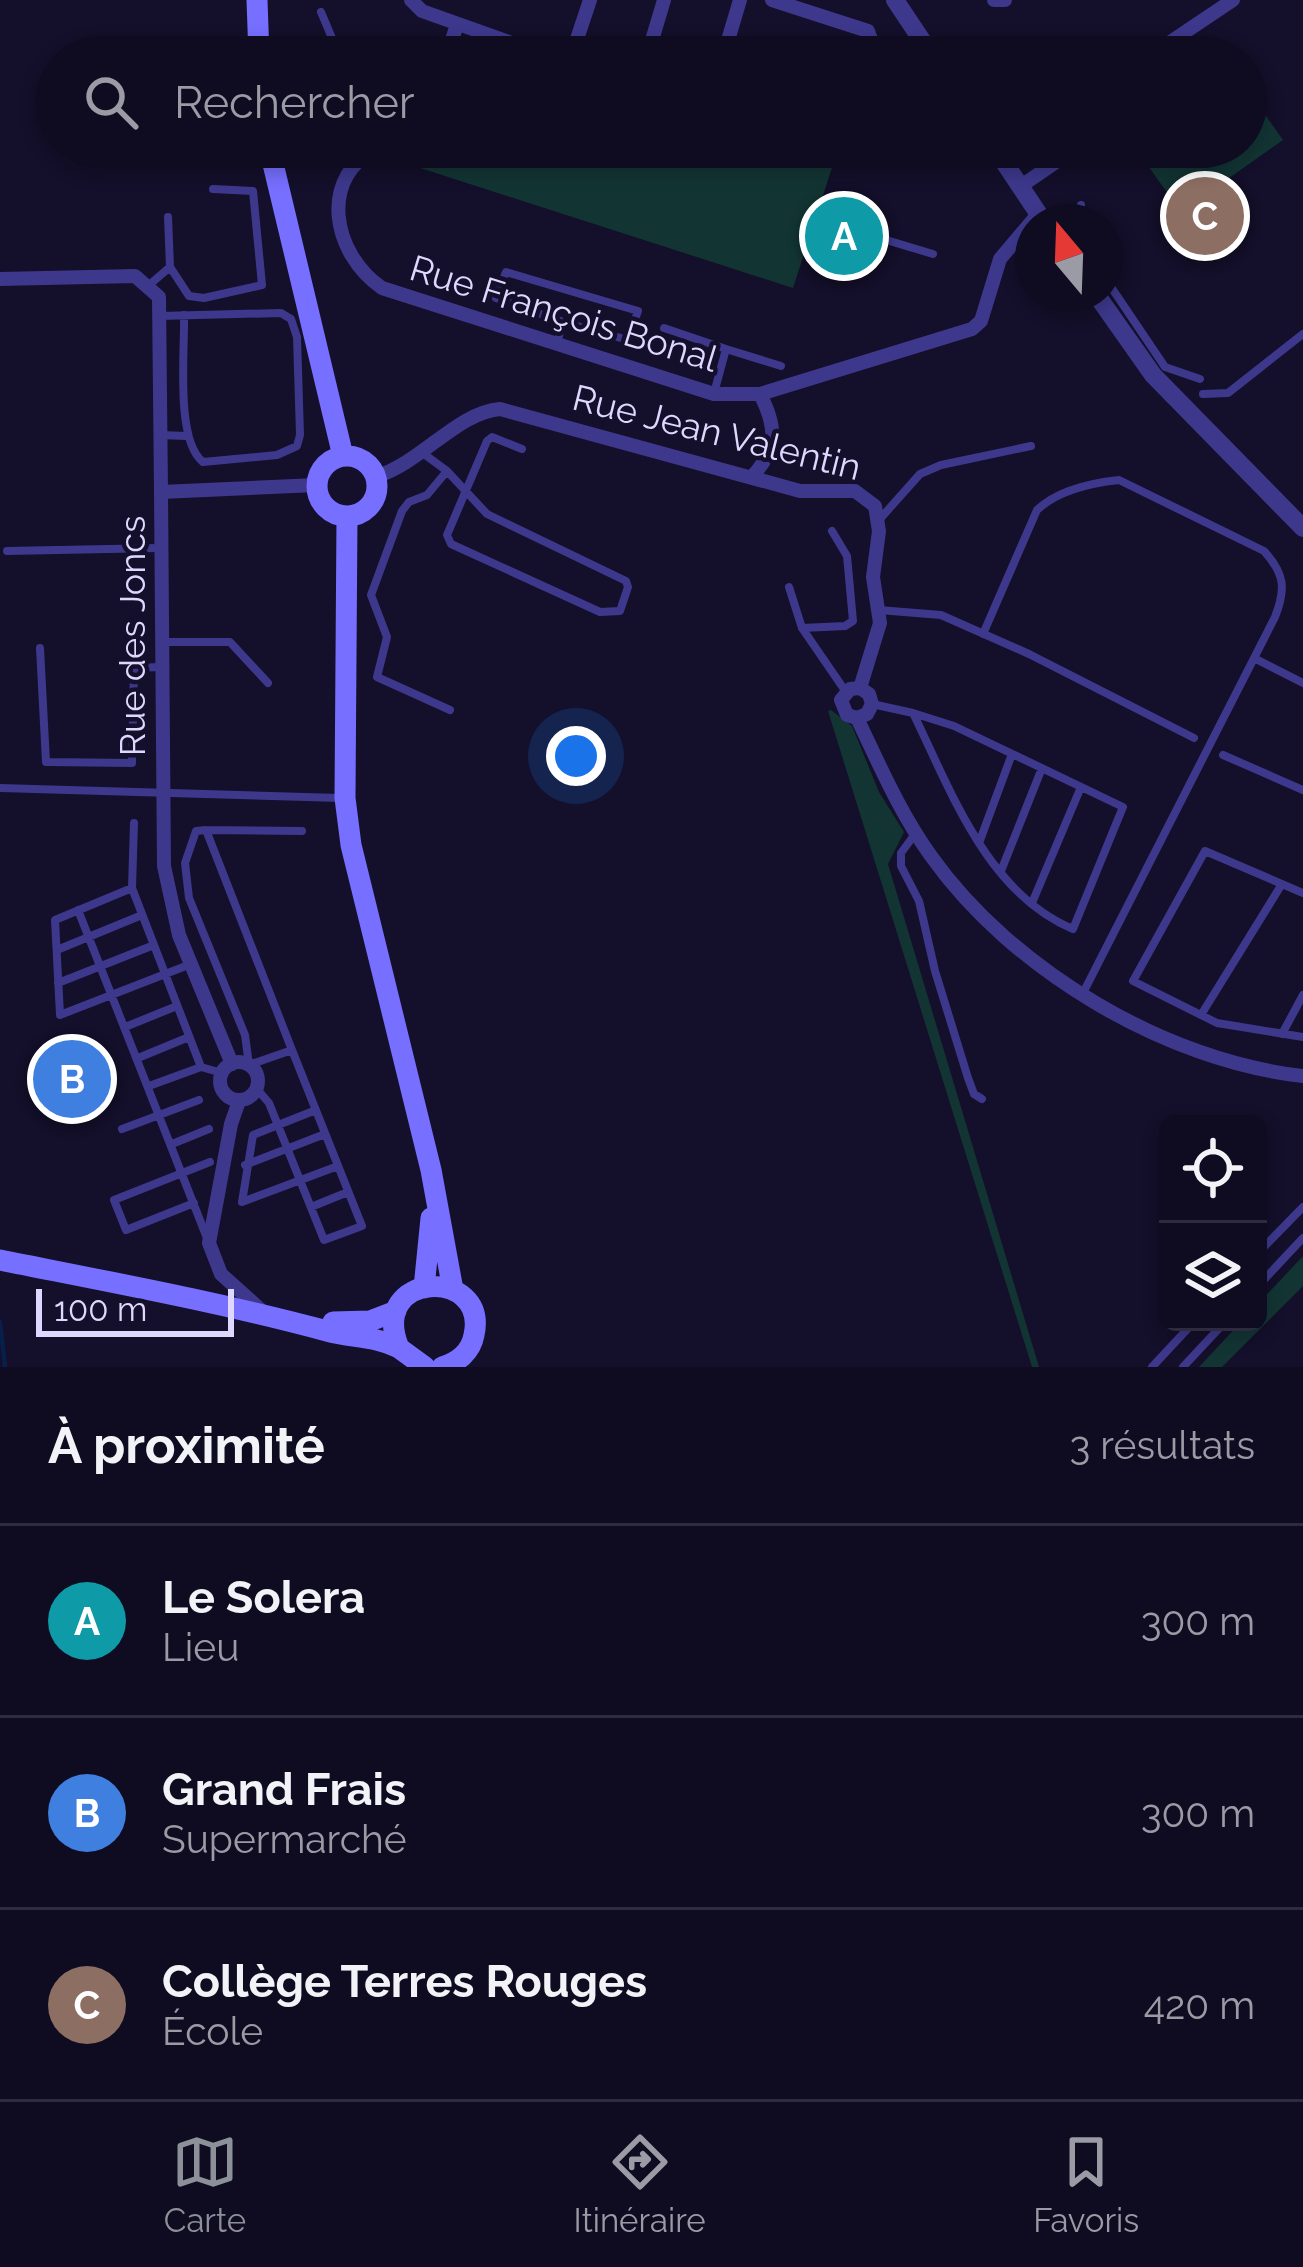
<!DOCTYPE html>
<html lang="fr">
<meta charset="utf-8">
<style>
:root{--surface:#0f0b20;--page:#1d192d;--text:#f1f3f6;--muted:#9b9ba5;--line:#2f2b3e;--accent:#8c9099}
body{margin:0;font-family:Raleway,sans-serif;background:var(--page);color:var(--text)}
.controls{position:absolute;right:36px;bottom:36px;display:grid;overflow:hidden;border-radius:18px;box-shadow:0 6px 18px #0003}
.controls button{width:108px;height:108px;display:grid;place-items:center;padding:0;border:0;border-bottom:3px solid var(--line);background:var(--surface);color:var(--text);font:60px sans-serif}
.compass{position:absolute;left:1015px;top:204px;width:108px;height:108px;border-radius:50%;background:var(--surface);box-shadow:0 6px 18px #0003;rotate:341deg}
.scale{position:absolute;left:36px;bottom:30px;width:198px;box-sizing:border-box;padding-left:12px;border:6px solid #ded8ff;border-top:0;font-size:33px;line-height:42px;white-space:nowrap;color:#ded8ff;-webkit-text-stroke:9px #140f2a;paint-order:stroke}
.you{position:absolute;left:576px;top:756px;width:42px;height:42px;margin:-30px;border:9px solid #fff;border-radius:50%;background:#1a73e8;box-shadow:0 0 0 18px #1a73e833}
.badge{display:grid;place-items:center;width:78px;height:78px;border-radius:50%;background:var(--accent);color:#fff;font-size:39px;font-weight:700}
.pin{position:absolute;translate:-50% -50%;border:6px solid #fff;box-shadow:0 3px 12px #0006}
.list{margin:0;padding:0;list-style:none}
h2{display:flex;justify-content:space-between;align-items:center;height:156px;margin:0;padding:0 48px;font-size:51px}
h2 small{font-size:39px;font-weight:400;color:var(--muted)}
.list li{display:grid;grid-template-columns:78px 1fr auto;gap:36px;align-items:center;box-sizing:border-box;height:192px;padding:0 48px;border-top:3px solid var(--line)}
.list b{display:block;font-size:45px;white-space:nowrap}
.list p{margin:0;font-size:39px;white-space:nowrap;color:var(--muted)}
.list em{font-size:39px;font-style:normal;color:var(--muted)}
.icon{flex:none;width:66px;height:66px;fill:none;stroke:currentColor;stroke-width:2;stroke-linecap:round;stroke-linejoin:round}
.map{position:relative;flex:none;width:1303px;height:1367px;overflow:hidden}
.search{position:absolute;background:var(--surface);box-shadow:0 6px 18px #0003;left:36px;right:36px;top:36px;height:132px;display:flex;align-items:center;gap:30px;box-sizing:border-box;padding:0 42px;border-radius:66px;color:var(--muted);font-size:45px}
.sheet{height:732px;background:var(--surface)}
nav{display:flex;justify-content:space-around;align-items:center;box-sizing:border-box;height:168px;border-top:3px solid var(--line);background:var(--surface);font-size:33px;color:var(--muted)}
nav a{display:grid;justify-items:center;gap:6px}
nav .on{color:var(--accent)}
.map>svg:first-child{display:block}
.green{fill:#123534}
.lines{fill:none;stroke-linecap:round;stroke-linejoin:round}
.stream{stroke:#081f4b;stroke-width:4.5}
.service{stroke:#3d388c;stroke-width:8}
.minor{stroke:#3d388c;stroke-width:14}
.tertiary{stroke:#3d388c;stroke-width:18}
.secondary{stroke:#766fff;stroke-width:21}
.labels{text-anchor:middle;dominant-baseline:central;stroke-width:9;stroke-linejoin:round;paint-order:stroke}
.street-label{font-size:36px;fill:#ded8ff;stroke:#140f2a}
</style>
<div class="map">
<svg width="1303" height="1367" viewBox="0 0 1303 1367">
<rect width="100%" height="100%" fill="#140f2a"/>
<path class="green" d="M1246 88 1283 140 1181 212 1136 149 1246 147Z
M414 147H831L838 149 793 288 411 165Z
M831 710 852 726 879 792 904 832 888 864 1039 1367H1032L828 711Z
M1303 1256V1286L1222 1367H1199L1241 1322H1258V1304Z"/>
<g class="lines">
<path class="stream" d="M0 1322 5 1367"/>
<path class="service" d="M321 12 340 57
M1080 222 1081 205
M873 236 933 254
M170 267 189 296 204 298 262 285 253 191 213 189
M1105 278 1165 367 1200 379
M148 286 170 267 168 217
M159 316 281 313 291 319 297 337 300 435 297 446 277 455 203 462C175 440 185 351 184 315
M664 328 726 349 714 393
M557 343 563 322 496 298 506 272 638 311 628 340 563 322
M726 349 781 366
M1203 394 1228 393 1303 334
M160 435 186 436
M424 454 447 471 427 495 409 502 402 511 371 595 387 637 377 677 450 710
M447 471 487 514 626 581 628 587 620 611 600 612 451 544 447 535 487 441 492 437 522 449
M879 520 920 474 941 465 1031 446
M7 551 159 548
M789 587 802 628 846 692
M879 610 941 615 1029 654 1194 738
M802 628 845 626 853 621 847 556 832 531
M133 633 134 668
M983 634 1037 510C1057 491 1091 483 1119 480L1264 551C1285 574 1286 589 1275 617L1082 995
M163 642H230L268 683
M40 648 46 762 132 763 134 668 161 667
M1254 658 1303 683
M872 704 913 713C951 791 987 893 1073 929L1123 807 954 726 913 713
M1223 755 1303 790
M0 788 340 798
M134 823 132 888 201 1067
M206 830 292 1050 249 1065 245 1035 189 898 185 863 196 831Z
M206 830 302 831
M915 834 901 853V866L919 901 935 971 968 1078 974 1094 982 1099
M979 843 1012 754
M1001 871 1042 768
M132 888 55 920 60 1015 191 964
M1303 893 1205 851 1133 981 1217 1023 1303 1037
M1032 903 1081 787
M78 910 207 1238
M57 950 142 915
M58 983 154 945
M1201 1015 1282 884
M125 1027 177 1006
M1282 1034 1303 995
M138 1058 189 1037
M149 1086 201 1067 222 1073
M257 1089 269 1103 324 1240 362 1226 292 1050
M316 1110 253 1135 242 1202 338 1166
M122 1129 199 1100
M172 1144 209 1129
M245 1165 325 1134
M194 1203 126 1230 114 1200 210 1162
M311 1207 348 1192
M1258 1253 1303 1207
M1258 1286 1303 1238
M1152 1367 1194 1322
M1183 1367 1225 1322"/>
<path class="minor" d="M411 0 422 11 551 57
M772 0 868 31 873 45 870 57
M994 0H1005
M446 57 457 25
M571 57 590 0
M647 57 664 0
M723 57 740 0
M1148 57 1233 0
M380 147C317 175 332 254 382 288L714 394H760L972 329 981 321 1000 259 1038 214
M1021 186 1078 147
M0 279 135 276 159 297 161 492
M375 477C423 462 456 413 500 409L800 491H855L875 506 879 531 873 577 880 623 860 688 850 689 841 700 847 715 857 718
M752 477C778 448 777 427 760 394
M860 688 869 694 872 704 867 714 857 718C880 766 900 813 931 856 1011 969 1165 1061 1303 1076
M220 1081a19 19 0 1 1 38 0a19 19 0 1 1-38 0Z
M232 1064 179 935 164 866 161 492 317 485
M239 1101 231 1124 209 1243 221 1274 261 1310"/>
<path class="tertiary" d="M895 0 933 57
M994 147 1044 222
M1096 294 1153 375 1303 528"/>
<path class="secondary" d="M257 0 259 57
M269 147 343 456
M317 486a30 30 0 1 1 60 0a30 30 0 1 1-60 0Z
M347 516 345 798 351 845 431 1170 453 1290
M0 1260C110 1282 219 1302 327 1331 352 1338 376 1336 399 1348
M424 1288 431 1218
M333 1322 370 1321 396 1311
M425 1367 399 1348C367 1270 489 1267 474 1335 471 1352 458 1362 442 1367"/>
</g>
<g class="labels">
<g class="street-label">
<text transform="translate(564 313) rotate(17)">Rue François Bonal</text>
<text transform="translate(717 432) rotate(14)">Rue Jean Valentin</text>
<text transform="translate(132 636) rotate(-90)">Rue des Joncs</text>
</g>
</g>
</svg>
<div class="controls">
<button><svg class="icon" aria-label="locate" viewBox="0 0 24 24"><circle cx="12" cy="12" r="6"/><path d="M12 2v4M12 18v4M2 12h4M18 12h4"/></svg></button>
<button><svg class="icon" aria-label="layers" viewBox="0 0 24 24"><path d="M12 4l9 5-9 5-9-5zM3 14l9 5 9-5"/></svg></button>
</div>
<svg class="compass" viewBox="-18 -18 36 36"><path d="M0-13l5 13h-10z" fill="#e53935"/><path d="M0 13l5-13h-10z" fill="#9b9ba5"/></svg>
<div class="scale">100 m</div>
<div class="you"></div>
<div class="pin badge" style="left:844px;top:236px;background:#0f9aa8">A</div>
<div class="pin badge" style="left:72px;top:1079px;background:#3f7fe0">B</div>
<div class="pin badge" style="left:1205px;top:216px;background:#8d6e63">C</div>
<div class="search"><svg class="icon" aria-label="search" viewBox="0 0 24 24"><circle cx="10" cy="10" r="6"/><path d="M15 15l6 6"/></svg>Rechercher</div>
</div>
<section class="sheet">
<h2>À proximité<small>3 résultats</small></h2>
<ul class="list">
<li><span class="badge" style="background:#0f9aa8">A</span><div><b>Le Solera</b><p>Lieu</p></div><em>300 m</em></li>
<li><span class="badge" style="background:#3f7fe0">B</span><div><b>Grand Frais</b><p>Supermarché</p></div><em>300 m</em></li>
<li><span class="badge" style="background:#8d6e63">C</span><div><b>Collège Terres Rouges</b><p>École</p></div><em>420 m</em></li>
</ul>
</section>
<nav>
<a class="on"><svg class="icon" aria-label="map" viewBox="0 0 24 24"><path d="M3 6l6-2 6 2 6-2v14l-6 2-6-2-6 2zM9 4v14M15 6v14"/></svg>Carte</a>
<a><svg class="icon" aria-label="directions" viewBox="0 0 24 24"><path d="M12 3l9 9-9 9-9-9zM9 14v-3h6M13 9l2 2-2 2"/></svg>Itinéraire</a>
<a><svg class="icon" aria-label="saved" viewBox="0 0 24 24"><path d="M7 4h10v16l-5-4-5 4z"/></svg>Favoris</a>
</nav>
